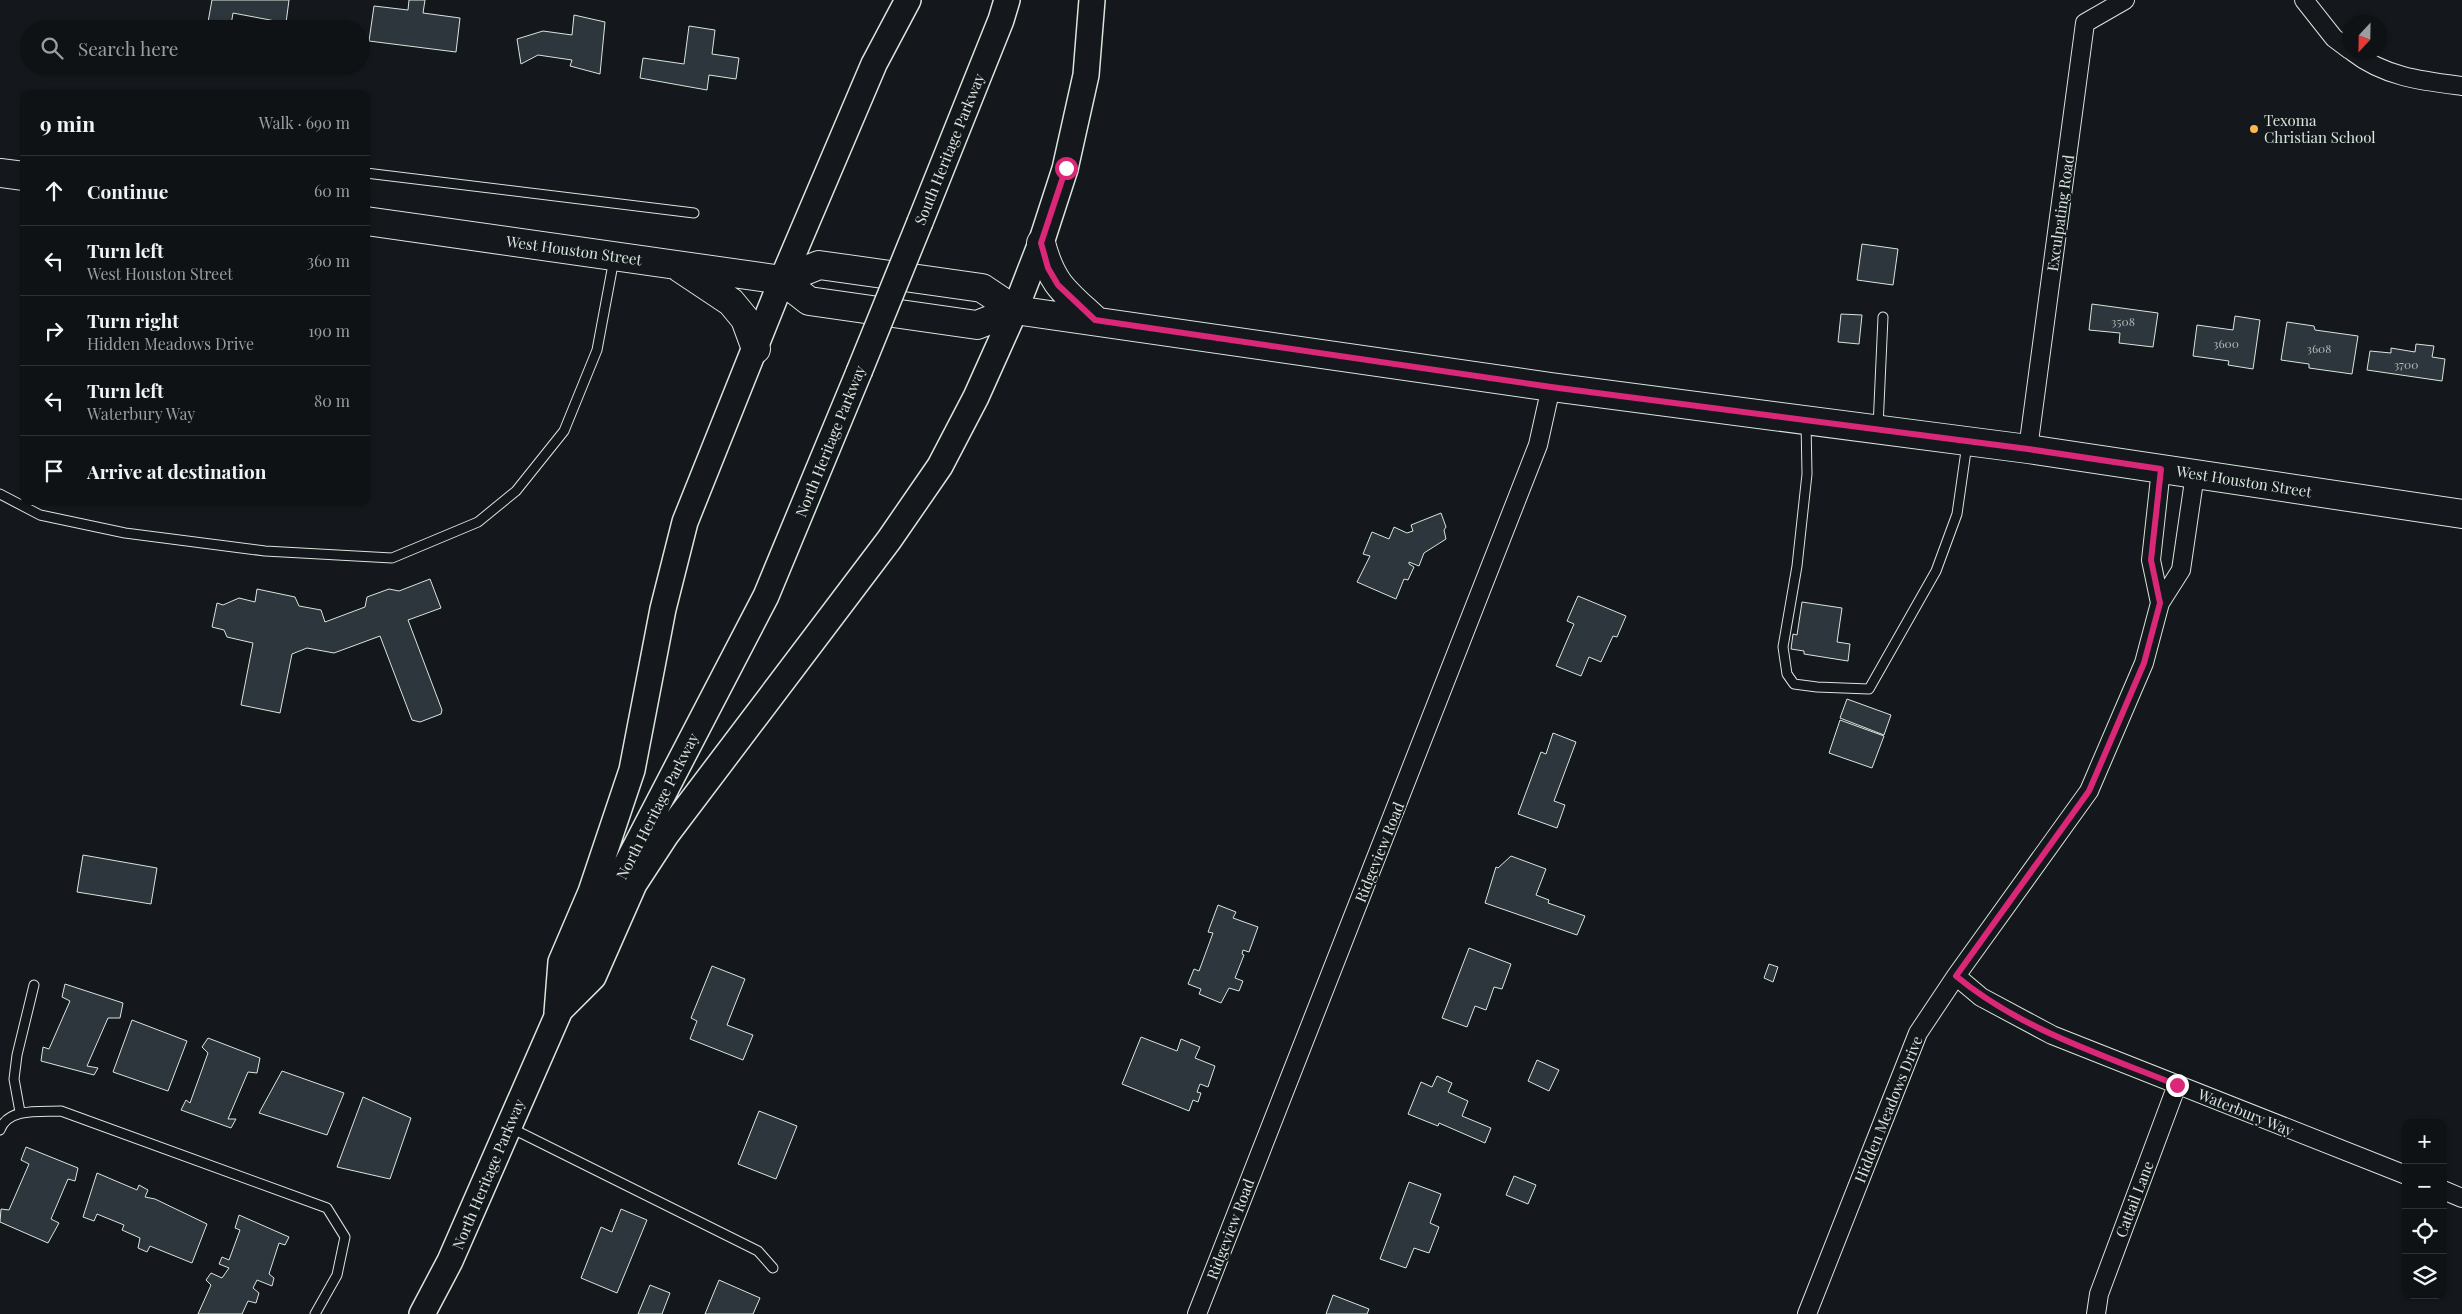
<!DOCTYPE html>
<meta charset="utf-8">
<style>
:root{--surface:#0f1215;--page:#1d2022;--text:#f1f3f6;--muted:#9b9ea0;--line:#2f3234}
body{margin:0;font-family:"Playfair Display",serif;background:var(--page);color:var(--text)}
.controls{position:absolute;right:15px;bottom:15px;display:grid;overflow:hidden;border-radius:10px;box-shadow:0 1px 4px #0004}
.controls button{width:45px;height:45px;display:grid;place-items:center;padding:0;border:0;border-bottom:1px solid var(--line);background:var(--surface);color:var(--text);font:25px sans-serif}
.compass{position:absolute;left:2342px;top:15px;width:45px;height:45px;border-radius:50%;background:var(--surface);box-shadow:0 1px 4px #0004;rotate:202deg}
.stop{position:absolute;width:15px;height:15px;margin:-11px;border:4px solid #db2777;border-radius:50%;background:#fff}
.stop.end{background:#db2777;border-color:#fff;box-shadow:0 1px 5px #0008}
.list{margin:0;padding:0;list-style:none}
h2{display:flex;justify-content:space-between;align-items:center;height:65px;margin:0;padding:0 20px;font-size:21px}
h2 small{font-size:16px;font-weight:400;color:var(--muted)}
.list li{display:grid;grid-template-columns:32px 1fr auto;gap:15px;align-items:center;box-sizing:border-box;height:70px;padding:0 20px;border-top:1px solid var(--line)}
.list b{display:block;font-size:19px;white-space:nowrap}
.list p{margin:0;font-size:16px;white-space:nowrap;color:var(--muted)}
.list em{font-size:16px;font-style:normal;color:var(--muted)}
.icon{flex:none;width:28px;height:28px;fill:none;stroke:currentColor;stroke-width:2;stroke-linecap:round;stroke-linejoin:round}
.map{position:relative;flex:none;width:2462px;height:1314px;overflow:hidden}
.search{position:absolute;background:var(--surface);box-shadow:0 1px 4px #0004;left:20px;top:20px;width:350px;height:55px;display:flex;align-items:center;gap:12px;box-sizing:border-box;padding:0 18px;border-radius:28px;color:var(--muted);font-size:19px}
.panel{position:absolute;background:var(--surface);box-shadow:0 1px 4px #0004;left:20px;top:90px;width:350px;height:415px;border-radius:10px}
.map>svg:first-child{display:block}
.building{fill:#2c363c;stroke:#d8e6dc}
.lines{fill:none;stroke-linecap:round;stroke-linejoin:round}
.service-casing{stroke:#d8e6dc;stroke-width:11}
.minor-casing{stroke:#d8e6dc;stroke-width:20}
.secondary-casing{stroke:#d8e6dc;stroke-width:28}
.primary-casing{stroke:#d8e6dc;stroke-width:30}
.service{stroke:#14181c;stroke-width:9}
.minor{stroke:#14181c;stroke-width:18}
.secondary{stroke:#14181c;stroke-width:25}
.primary{stroke:#14181c;stroke-width:28}
.secondary-bridge-casing{stroke:#d8e6dc;stroke-width:28;stroke-linecap:butt}
.secondary-bridge{stroke:#14181c;stroke-width:25}
.route{stroke:#db2777;stroke-width:6}
.poi-dot{fill:#ffb74d;stroke:#14181c;stroke-width:2}
.labels{text-anchor:middle;dominant-baseline:central;stroke-width:4;stroke-linejoin:round;paint-order:stroke}
.number-label{font-size:12px;fill:#adbab4}
.poi-label{font-size:15px;fill:#d8e6dc;stroke:#14181c;text-anchor:start}
.street-label{font-size:15px;fill:#d8e6dc;stroke:#14181c}
</style>
<div class="map">
<svg width="2462" height="1314" viewBox="0 0 2462 1314">
<rect width="100%" height="100%" fill="#14181c"/>
<path class="building" d="M212 0H289L286 23 233 13 231 25 208 22Z
M409 0H425L423 13 460 18 456 52 369 41 374 6 408 10Z
M574 15 605 22 600 74 570 66 572 60 538 55 521 64 517 39 543 31 572 35Z
M689 26 715 30 712 54 739 58 736 79 709 75 707 90 640 78 643 58 684 64Z
M1862 244 1898 249 1893 285 1857 280Z
M2092 304 2158 313 2153 347 2119 343 2120 333 2089 330Z
M1841 314 1862 315 1859 344 1838 342Z
M2235 316 2260 320 2253 369 2228 365 2229 361 2193 356 2197 325 2233 330Z
M2287 322 2314 326 2315 330 2358 336 2352 374 2309 368V364L2281 360Z
M2416 344 2434 346 2432 357 2445 359 2442 381 2367 370 2370 351 2391 353V348L2415 352Z
M1441 513 1446 527 1444 530 1446 539 1424 553 1419 566 1409 562V564L1414 567 1408 580 1404 579 1396 599 1357 582 1370 556 1363 554 1372 532 1389 539 1394 527 1407 533 1413 531 1411 525Z
M430 579 441 608 408 620 442 710 441 714 420 722 412 720 380 636 334 653 307 648 292 654 280 713 241 705 253 643 227 637 224 630 212 627 217 603 223 605 239 598 255 602 257 589 295 597 299 606 321 610 325 622 365 607 367 597 389 589 399 591Z
M1578 596 1626 616 1617 637 1613 636 1601 662 1589 657 1581 676 1556 666 1574 624 1567 621Z
M1802 602 1842 608 1837 642 1850 644 1848 661 1804 654V651L1791 649 1793 634 1797 635Z
M1847 699 1891 715 1884 735 1840 718Z
M1840 720 1884 736 1872 768 1829 753Z
M1553 733 1576 742 1554 801 1565 805 1557 828 1518 814 1541 752 1546 754Z
M83 855 157 868 151 904 77 892Z
M1511 856 1546 869 1536 895 1549 900 1548 903 1585 916 1577 935 1485 903 1496 867 1498 868Z
M1218 905 1236 912 1233 918 1258 927 1249 952 1243 950 1242 954 1244 955 1235 978 1243 981 1239 991 1229 988 1221 1003 1199 994 1201 989 1188 984 1194 969 1199 971 1213 933 1208 932Z
M1469 948 1511 964 1502 989 1494 987 1486 1010 1475 1006 1467 1027 1442 1018Z
M1769 964 1778 967 1773 982 1764 978Z
M712 966 745 979 727 1025 753 1035 743 1060 690 1039 697 1021 691 1018Z
M65 984 123 1003 120 1018H108L87 1066 98 1068 94 1075 41 1061 43 1047 49 1049 70 1001 62 997Z
M132 1020 187 1041 168 1091 113 1072Z
M1141 1037 1177 1051 1181 1039 1200 1047 1195 1058 1215 1066 1208 1087 1200 1084 1197 1092 1201 1093 1198 1102 1193 1100 1189 1111 1122 1084Z
M208 1038 260 1058 257 1073 248 1072 228 1119H236L231 1128 181 1110 186 1100 190 1103 208 1053 202 1047Z
M1537 1060 1559 1070 1549 1091 1528 1081Z
M282 1071 344 1093 327 1135 259 1113Z
M1437 1076 1452 1083 1448 1092 1468 1101 1462 1116 1491 1128 1485 1143 1439 1123 1438 1126 1408 1114 1421 1082 1432 1087Z
M363 1097 411 1118 390 1179 337 1167Z
M759 1111 797 1126 776 1179 738 1164Z
M26 1147 78 1168 75 1181 68 1179 51 1219 59 1223 48 1243 0 1222 1 1209 9 1210 29 1164 21 1160Z
M97 1173 137 1190 139 1185 148 1190 145 1197 155 1199 207 1224 192 1263 150 1246 147 1252 138 1248 140 1238 122 1230 124 1225 97 1214 94 1221 83 1217Z
M1514 1176 1536 1185 1528 1204 1506 1195Z
M1409 1182 1441 1194 1430 1223 1439 1227 1429 1253 1414 1248 1406 1268 1380 1259Z
M621 1209 647 1220 617 1293 581 1278 601 1227 612 1232Z
M239 1215 289 1237 285 1245 279 1243 269 1274 274 1278 272 1286 257 1280 253 1288 259 1293 256 1303 248 1301 242 1314H198L211 1285 206 1280 211 1273 222 1278 229 1268 219 1264 222 1257 229 1260 240 1230 235 1228Z
M719 1280 760 1298 753 1314H705Z
M650 1285 670 1293 662 1314H638Z
M1333 1295 1369 1309 1367 1314H1326Z"/>
<g class="lines">
<defs>
<path id="service" d="M366 173 694 213
M1806 422 1807 474 1797 566 1783 647 1787 674 1794 684 1817 687 1869 689 1936 571 1957 514 1967 444
M1878 427 1883 317
M0 494 40 515 125 533 265 551 392 558 478 522 516 491 564 431 597 350 614 259
M20 1112 14 1079 17 1055 34 985
M509 1127 758 1251 773 1268
M0 1130C8 1107 42 1112 61 1111L327 1208 345 1237 337 1275 315 1314"/>
<path id="minor" d="M2304 0 2334 38 2350 50
M2353 52C2385 77 2423 81 2462 86
M2028 449 2085 23 2125 0
M2160 603 2151 560 2161 469
M1956 976 1981 997 2052 1035 2406 1175
M2443 1190 2462 1198
M1197 1314 1538 445 1551 387
M1807 1314 1918 1033 1956 976 2089 791 2144 663 2160 603 2181 570 2195 474
M2096 1314 2099 1294 2177 1085"/>
<path id="secondary" d="M920 222 1001 20 1007 0
M557 1013 593 977 634 884 666 835 889 540 940 466 976 397 1015 310 1041 243 1065 169 1086 75 1092 0
M557 1013 561 962 591 892 632 770 663 609 685 522 782 280 874 64 908 0
M422 1314 450 1261 609 898 766 596 859 372"/>
<path id="primary" d="M0 173 24 176
M366 221 782 280 819 265 982 288 1015 310 1551 387 2028 449 2462 514
M1041 243C1052 285 1065 292 1095 320
M680 268 731 302 745 319 756 349
M782 280 809 301 977 325 1015 310"/>
</defs>
<use href="#service" class="service-casing"/>
<use href="#minor" class="minor-casing"/>
<use href="#secondary" class="secondary-casing"/>
<use href="#primary" class="primary-casing"/>
<use href="#service" class="service"/>
<use href="#minor" class="minor"/>
<use href="#secondary" class="secondary"/>
<use href="#primary" class="primary"/>
<defs>
<path id="secondary-bridge" d="M859 372 920 222"/>
</defs>
<use href="#secondary-bridge" class="secondary-bridge-casing"/>
<use href="#secondary-bridge" class="secondary-bridge"/>
</g>
<g class="lines">
<path class="route" d="M1066 168 1041 243 1048 268 1058 285 1095 320 1551 387 2028 449 2161 469 2151 560 2160 603 2144 663 2089 791 1956 976C2020 1029 2100 1054 2177 1085"/>
</g>
<circle class="poi-dot" cx="2254" cy="129" r="5"/>
<g class="labels">
<g class="number-label">
<text x="2123" y="321">3508</text>
<text x="2226" y="343">3600</text>
<text x="2319" y="348">3608</text>
<text x="2406" y="364">3700</text>
</g>
<g class="poi-label">
<text x="2264" y="120">Texoma<tspan x="2264" dy="17">Christian School</tspan></text>
</g>
<g class="street-label">
<text transform="translate(949 149) rotate(-68)">South Heritage Parkway</text>
<text transform="translate(2060 213) rotate(-82)">Exculpating Road</text>
<text transform="translate(574 250) rotate(8)">West Houston Street</text>
<text transform="translate(830 441) rotate(-68)">North Heritage Parkway</text>
<text transform="translate(2244 481) rotate(9)">West Houston Street</text>
<text transform="translate(657 806) rotate(-63)">North Heritage Parkway</text>
<text transform="translate(1379 852) rotate(-68)">Ridgeview Road</text>
<text transform="translate(1888 1109) rotate(-68)">Hidden Meadows Drive</text>
<text transform="translate(2246 1112) rotate(22)">Waterbury Way</text>
<text transform="translate(488 1174) rotate(-67)">North Heritage Parkway</text>
<text transform="translate(2134 1199) rotate(-69)">Cattail Lane</text>
<text transform="translate(1230 1229) rotate(-69)">Ridgeview Road</text>
</g>
</g>
</svg>
<div class="controls">
<button>+</button>
<button>−</button>
<button><svg class="icon" aria-label="locate" viewBox="0 0 24 24"><circle cx="12" cy="12" r="6"/><path d="M12 2v4M12 18v4M2 12h4M18 12h4"/></svg></button>
<button><svg class="icon" aria-label="layers" viewBox="0 0 24 24"><path d="M12 4l9 5-9 5-9-5zM3 14l9 5 9-5"/></svg></button>
</div>
<svg class="compass" viewBox="-18 -18 36 36"><path d="M0-13l5 13h-10z" fill="#e53935"/><path d="M0 13l5-13h-10z" fill="#9b9ea0"/></svg>
<div class="stop" style="left:1066px;top:168px"></div>
<div class="stop end" style="left:2177px;top:1085px"></div>
<div class="search"><svg class="icon" aria-label="search" viewBox="0 0 24 24"><circle cx="10" cy="10" r="6"/><path d="M15 15l6 6"/></svg>Search here</div>
<section class="panel">
<h2>9 min<small>Walk · 690 m</small></h2>
<ul class="list">
<li><svg class="icon" aria-label="ahead" viewBox="0 0 24 24"><path d="M12 20V5M6 11l6-6 6 6"/></svg><div><b>Continue</b></div><em>60 m</em></li>
<li><svg class="icon" aria-label="left" viewBox="0 0 24 24"><path d="M17 20v-9H6M10 6l-5 5 5 5"/></svg><div><b>Turn left</b><p>West Houston Street</p></div><em>360 m</em></li>
<li><svg class="icon" aria-label="right" viewBox="0 0 24 24"><path d="M7 20v-9h11M14 6l5 5-5 5"/></svg><div><b>Turn right</b><p>Hidden Meadows Drive</p></div><em>190 m</em></li>
<li><svg class="icon" aria-label="left" viewBox="0 0 24 24"><path d="M17 20v-9H6M10 6l-5 5 5 5"/></svg><div><b>Turn left</b><p>Waterbury Way</p></div><em>80 m</em></li>
<li><svg class="icon" aria-label="arrive" viewBox="0 0 24 24"><path d="M6 21V4h12l-3 4 3 4H6"/></svg><div><b>Arrive at destination</b></div></li>
</ul>
</section>
</div>
